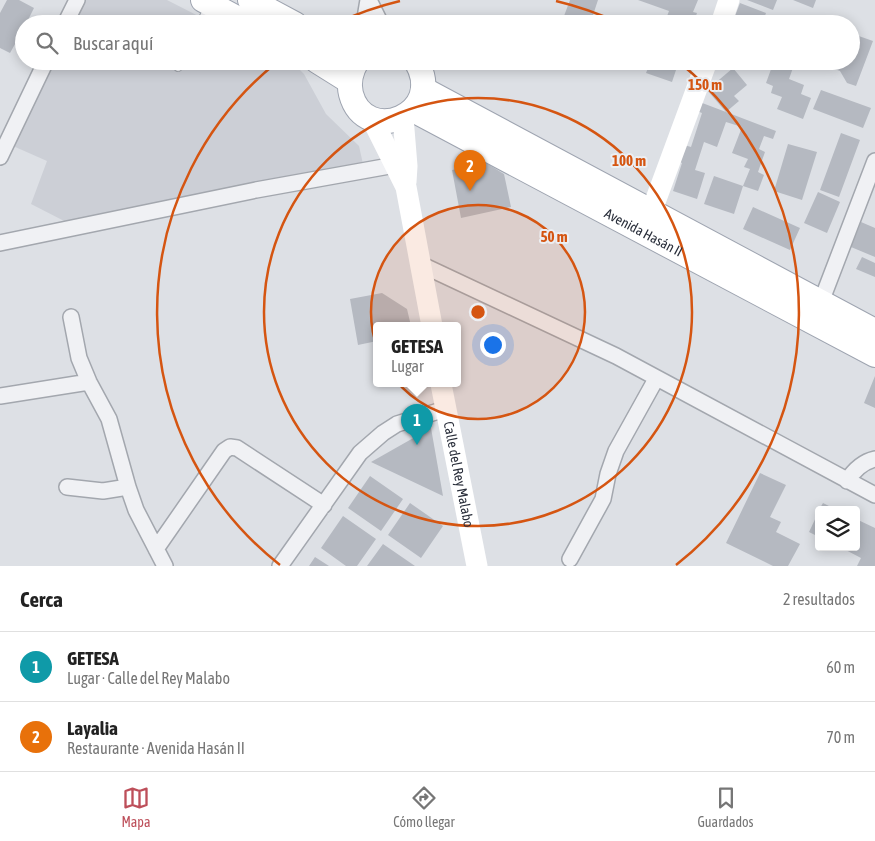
<!DOCTYPE html>
<html lang="es">
<meta charset="utf-8">
<style>
:root{--surface:#fff;--page:#f6f6f6;--text:#222;--muted:#767676;--line:#e0e0e0;--accent:#bd4f5a}
body{margin:0;font-family:"Asap Condensed",sans-serif;background:var(--page);color:var(--text)}
.controls{position:absolute;right:15px;bottom:15px;display:grid;overflow:hidden;border-radius:5px;box-shadow:0 2px 12px #0003}
.controls button{width:45px;height:45px;display:grid;place-items:center;padding:0;border:0;border-bottom:1px solid var(--line);background:var(--surface);color:var(--text);font:25px sans-serif}
.you{position:absolute;left:492px;top:344px;width:18px;height:18px;margin:-12px;border:4px solid #fff;border-radius:50%;background:#1a73e8;box-shadow:0 0 0 8px #1a73e833}
.badge{display:grid;place-items:center;width:32px;height:32px;border-radius:50%;background:var(--accent);color:#fff;font-size:16px;font-weight:700}
.pin{position:absolute;translate:-50% -41px;filter:drop-shadow(0 1px 2px #0008)}
.pin::after{content:'';position:absolute;top:26px;width:18px;height:15px;background:inherit;clip-path:polygon(0 0,100% 0,50% 100%)}
.popup{position:absolute;left:373px;top:322px;width:88px;height:65px;box-sizing:border-box;display:grid;place-content:center;border-radius:5px;background:var(--surface);filter:drop-shadow(0 1px 4px #0005);font-size:16px;white-space:nowrap;color:var(--muted)}
.popup b{font-size:19px;color:var(--text)}
.popup::after{content:'';position:absolute;left:50%;top:100%;margin-left:-10px;border:10px solid transparent;border-top-color:var(--surface)}
.list{margin:0;padding:0;list-style:none}
h2{display:flex;justify-content:space-between;align-items:center;height:65px;margin:0;padding:0 20px;font-size:21px}
h2 small{font-size:16px;font-weight:400;color:var(--muted)}
.list li{display:grid;grid-template-columns:32px 1fr auto;gap:15px;align-items:center;box-sizing:border-box;height:70px;padding:0 20px;border-top:1px solid var(--line)}
.list b{display:block;font-size:19px;white-space:nowrap}
.list p{margin:0;font-size:16px;white-space:nowrap;color:var(--muted)}
.list em{font-size:16px;font-style:normal;color:var(--muted)}
.icon{flex:none;width:28px;height:28px;fill:none;stroke:currentColor;stroke-width:2;stroke-linecap:round;stroke-linejoin:round}
.map{position:relative;flex:none;width:875px;height:566px;overflow:hidden}
.search{position:absolute;background:var(--surface);box-shadow:0 2px 12px #0003;left:15px;right:15px;top:15px;height:55px;display:flex;align-items:center;gap:12px;box-sizing:border-box;padding:0 18px;border-radius:28px;color:var(--muted);font-size:19px}
.sheet{height:205px;background:var(--surface)}
nav{display:flex;justify-content:space-around;align-items:center;box-sizing:border-box;height:70px;border-top:1px solid var(--line);background:var(--surface);font-size:14px;color:var(--muted)}
nav a{display:grid;justify-items:center;gap:2px}
nav .on{color:var(--accent)}
.map>svg:first-child{display:block}
.built{fill:#cccfd6}
.building{fill:#b5b9c1}
.lines{fill:none;stroke-linecap:round;stroke-linejoin:round}
.lane-casing{stroke:#a3a7ae;stroke-width:10}
.street-casing{stroke:#a3a7ae;stroke-width:18}
.primary-casing{stroke:#9ea4b0;stroke-width:26}
.lane{stroke:#f0f1f4;stroke-width:8}
.street{stroke:#f0f1f4;stroke-width:15}
.secondary{stroke:#fff;stroke-width:21}
.primary{stroke:#fff;stroke-width:24}
.ring{fill:none;stroke:#d55511;stroke-width:2.5}
.labels{text-anchor:middle;dominant-baseline:central;stroke-width:4;stroke-linejoin:round;paint-order:stroke}
.street-label{font-size:14px;fill:#292e3a;stroke:#eceff3}
.centre{fill:#d55511;stroke:#eceff3;stroke-width:2.5}
.ring-label{font-size:15px;text-anchor:middle;font-weight:bold;fill:#d55511;stroke:#eceff3;stroke-width:4;stroke-linejoin:round;paint-order:stroke}
</style>
<div class="map">
<svg width="875" height="566" viewBox="0 0 875 566">
<rect width="100%" height="100%" fill="#dde0e5"/>
<path class="built" d="M83 0H167L214 24H72Z
M54 61H289L297 67 304 74 326 114 359 146 363 164 331 169 72 225 31 204 47 161 13 146Z"/>
<path class="building" d="M7 0H19L34 8 26 24H24V28L10 53 0 48V13Z
M570 0H598L590 24H561Z
M638 0H698L693 12 697 13 693 24H664L669 11Z
M747 0H777L773 10Z
M793 0H816L813 8Z
M740 3 766 13 762 24H732Z
M853 34 873 41 856 86 847 83 840 71 818 63V61H851V39Z
M651 61H679L672 82 646 73Z
M774 61H783L794 65 789 79 804 85 801 94 811 98 803 119 777 109 782 97 771 93 773 86 766 83Z
M733 68 747 85 734 96 739 101 726 112 776 131 773 139 764 136 759 149 765 152 758 172 764 175 758 191 743 186 750 169 744 167 748 159 732 153 742 127 726 122 717 147 704 142 695 170 705 173 697 199 673 191 682 163 678 161 684 145 691 147 702 113 694 110 697 101 726 112 707 90Z
M821 90 871 108 863 128 813 109Z
M841 133 860 140 839 197 820 190Z
M788 144 817 152 802 200 774 191Z
M486 163 504 174 511 207 461 218 452 170Z
M714 176 743 186 734 214 704 204Z
M818 192 840 202 827 233 804 223Z
M753 207 800 228 790 250 743 229Z
M861 222 875 228V257L851 247Z
M862 257 875 263V277L856 269Z
M382 293 407 309 411 326H377V341L358 345 350 299Z
M875 376V408L864 403Z
M431 428 443 496 371 462Z
M760 473 786 485 770 517 781 522 776 532 800 544 788 566H773L726 543Z
M370 476 403 499 381 531 348 508Z
M410 503 443 526 421 558 388 535Z
M823 503 837 510H819Z
M819 511V537L809 532Z
M343 516 376 539 357 566H346L321 548Z
M856 519 875 528V566H857L861 558 840 547H856Z
M383 544 415 566H367Z
M315 557 329 566H309Z"/>
<g class="lines">
<defs>
<path id="lane" d="M200 24 210 5
M178 67 181 61"/>
<path id="street" d="M369 0 381 24
M65 24 77 0
M364 24 368 0
M0 157 46 61
M0 243 256 190 395 165
M420 264 616 356 875 495
M821 302 875 161
M71 317 79 358 89 382 109 419 128 487 136 510 165 566
M0 396 89 382
M847 481C854 470 862 462 875 459
M67 487 103 491 128 487
M156 549 224 451 230 447 237 448 324 505
M570 559 603 499 608 474 616 451 656 379
M280 566 360 453 383 433 397 424 445 409"/>
<g id="primary">
<path d="M203 0 248 24"/>
<path d="M250 0 295 24"/>
<path d="M317 61 349 81"/>
<path d="M357 61C351 71 348 82 351 94 365 147 448 115 416 61"/>
<path d="M423 89 875 331"/>
<path id="s2" d="M413 110 875 355"/>
</g>
</defs>
<use href="#lane" class="lane-casing"/>
<use href="#street" class="street-casing"/>
<use href="#primary" class="primary-casing"/>
<use href="#lane" class="lane"/>
<use href="#street" class="street"/>
<g class="secondary">
<path d="M721 24 729 0"/>
<path d="M403 117 407 166 406 182"/>
<path d="M372 119 406 187 432 326"/>
<path d="M652 210 707 61"/>
<path id="s1" d="M441 384 477 566"/>
</g>
<use href="#primary" class="primary"/>
</g>
<circle cx="478" cy="312" r="107" fill="#d55511" fill-opacity=".12"/>
<g class="ring">
<circle cx="478" cy="312" r="107"/>
<circle cx="478" cy="312" r="214"/>
<path d="M280 565A321 321 0 0 1 276 63M337 23A321 321 0 0 1 400 1M556 1A321 321 0 0 1 619 23M680 63A321 321 0 0 1 676 565"/>
</g>
<g class="labels">
<g class="street-label">
<text stroke="none"><textPath href="#s2" startOffset="261">Avenida Hasán II</textPath></text>
<text stroke="none"><textPath href="#s1" startOffset="92">Calle del Rey Malabo</textPath></text>
</g>
</g>
<circle cx="478" cy="312" r="8" class="centre"/>
<g class="ring-label">
<text x="705" y="90">150 m</text>
<text x="629" y="166">100 m</text>
<text x="554" y="242">50 m</text>
</g>
</svg>
<div class="controls">
<button><svg class="icon" aria-label="layers" viewBox="0 0 24 24"><path d="M12 4l9 5-9 5-9-5zM3 14l9 5 9-5"/></svg></button>
</div>
<div class="you"></div>
<div class="pin badge" style="left:417px;top:445px;background:#0f9aa8">1</div>
<div class="popup"><b>GETESA</b>Lugar</div>
<div class="pin badge" style="left:470px;top:191px;background:#e8710a">2</div>
<div class="search"><svg class="icon" aria-label="search" viewBox="0 0 24 24"><circle cx="10" cy="10" r="6"/><path d="M15 15l6 6"/></svg>Buscar aquí</div>
</div>
<section class="sheet">
<h2>Cerca<small>2 resultados</small></h2>
<ul class="list">
<li><span class="badge" style="background:#0f9aa8">1</span><div><b>GETESA</b><p>Lugar · Calle del Rey Malabo</p></div><em>60 m</em></li>
<li><span class="badge" style="background:#e8710a">2</span><div><b>Layalia</b><p>Restaurante · Avenida Hasán II</p></div><em>70 m</em></li>
</ul>
</section>
<nav>
<a class="on"><svg class="icon" aria-label="map" viewBox="0 0 24 24"><path d="M3 6l6-2 6 2 6-2v14l-6 2-6-2-6 2zM9 4v14M15 6v14"/></svg>Mapa</a>
<a><svg class="icon" aria-label="directions" viewBox="0 0 24 24"><path d="M12 3l9 9-9 9-9-9zM9 14v-3h6M13 9l2 2-2 2"/></svg>Cómo llegar</a>
<a><svg class="icon" aria-label="saved" viewBox="0 0 24 24"><path d="M7 4h10v16l-5-4-5 4z"/></svg>Guardados</a>
</nav>
